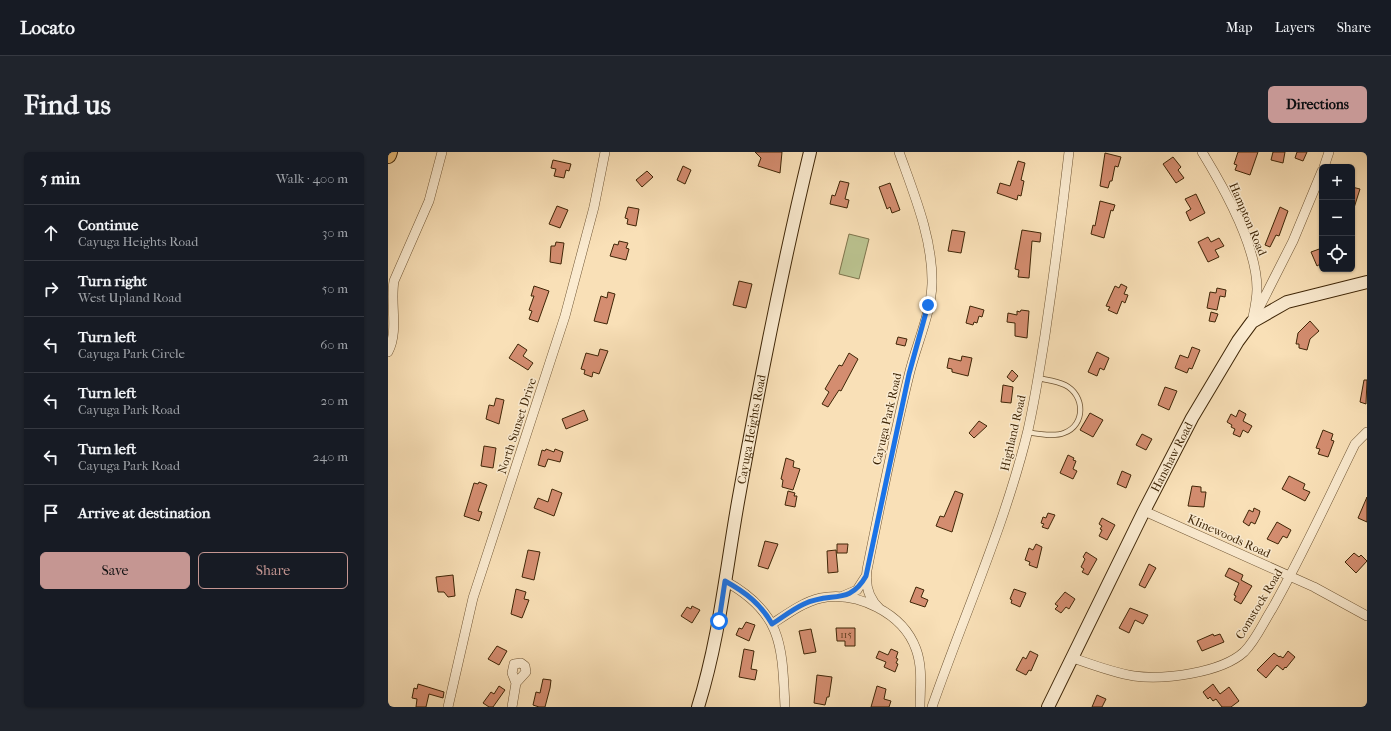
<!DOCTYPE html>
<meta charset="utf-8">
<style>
:root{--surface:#171b24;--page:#20242c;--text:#f1f3f6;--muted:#9ea1a6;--line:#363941;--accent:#c59692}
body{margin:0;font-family:"IM FELL French Canon",serif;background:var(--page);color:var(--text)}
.controls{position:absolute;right:12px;top:12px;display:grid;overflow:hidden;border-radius:6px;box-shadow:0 1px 3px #0004}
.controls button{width:36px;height:36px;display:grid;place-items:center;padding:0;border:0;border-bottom:1px solid var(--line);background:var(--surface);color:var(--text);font:20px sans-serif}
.stop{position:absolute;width:12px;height:12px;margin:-9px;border:3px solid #1a73e8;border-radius:50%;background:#fff}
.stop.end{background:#1a73e8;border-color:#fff;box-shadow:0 1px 4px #0008}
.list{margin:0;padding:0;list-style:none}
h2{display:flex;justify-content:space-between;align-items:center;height:52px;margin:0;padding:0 16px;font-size:17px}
h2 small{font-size:13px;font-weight:400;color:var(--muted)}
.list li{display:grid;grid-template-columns:26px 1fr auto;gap:12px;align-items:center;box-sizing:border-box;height:56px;padding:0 16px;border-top:1px solid var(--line)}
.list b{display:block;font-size:15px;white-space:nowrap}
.list p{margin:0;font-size:13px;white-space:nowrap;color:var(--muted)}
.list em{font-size:13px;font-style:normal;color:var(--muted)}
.actions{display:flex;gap:8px;padding:12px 16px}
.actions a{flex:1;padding:9px 0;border:1px solid var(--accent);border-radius:6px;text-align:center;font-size:14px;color:var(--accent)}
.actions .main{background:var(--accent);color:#111}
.icon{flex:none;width:22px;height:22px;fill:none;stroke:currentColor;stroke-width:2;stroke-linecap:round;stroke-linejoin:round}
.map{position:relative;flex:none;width:979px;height:555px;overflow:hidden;border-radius:6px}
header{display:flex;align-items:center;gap:24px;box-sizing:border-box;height:56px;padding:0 20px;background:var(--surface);border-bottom:1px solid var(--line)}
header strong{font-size:19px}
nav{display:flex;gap:22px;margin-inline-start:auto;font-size:14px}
.intro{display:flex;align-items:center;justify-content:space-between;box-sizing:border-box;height:96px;padding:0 24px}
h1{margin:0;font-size:28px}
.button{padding:10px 18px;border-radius:6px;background:var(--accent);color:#111;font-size:14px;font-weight:700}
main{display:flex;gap:24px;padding:0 24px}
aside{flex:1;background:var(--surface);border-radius:6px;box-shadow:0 1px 3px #0004}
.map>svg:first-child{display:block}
.green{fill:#bbc390;stroke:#7d744c}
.building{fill:#d48d70;stroke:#3f2607}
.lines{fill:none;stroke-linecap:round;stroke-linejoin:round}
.lane-casing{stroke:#6e5433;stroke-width:6}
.street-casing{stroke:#6e5433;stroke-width:10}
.secondary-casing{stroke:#3f2607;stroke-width:14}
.highway-casing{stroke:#3f2607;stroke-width:18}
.lane{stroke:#fbebd0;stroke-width:4.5}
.street{stroke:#fbebd0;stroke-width:9}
.secondary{stroke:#fbebd0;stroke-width:12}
.highway{stroke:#ecc07c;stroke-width:16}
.route{stroke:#1a73e8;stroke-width:5}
.labels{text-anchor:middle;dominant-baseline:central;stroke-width:3;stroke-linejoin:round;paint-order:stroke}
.number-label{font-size:10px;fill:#644021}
.street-label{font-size:12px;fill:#3f2607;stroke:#fbebd0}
</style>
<header>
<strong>Locato</strong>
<nav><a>Map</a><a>Layers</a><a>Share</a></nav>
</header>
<div class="intro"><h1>Find us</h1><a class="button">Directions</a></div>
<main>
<aside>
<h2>5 min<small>Walk · 400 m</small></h2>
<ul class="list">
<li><svg class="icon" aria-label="ahead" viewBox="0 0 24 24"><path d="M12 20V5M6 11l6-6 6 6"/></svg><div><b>Continue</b><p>Cayuga Heights Road</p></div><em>30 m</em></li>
<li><svg class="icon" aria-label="right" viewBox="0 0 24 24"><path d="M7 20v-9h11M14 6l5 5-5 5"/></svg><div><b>Turn right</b><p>West Upland Road</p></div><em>50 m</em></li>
<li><svg class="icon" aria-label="left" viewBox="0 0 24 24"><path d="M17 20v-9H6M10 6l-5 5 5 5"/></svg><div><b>Turn left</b><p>Cayuga Park Circle</p></div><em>60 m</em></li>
<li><svg class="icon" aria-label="left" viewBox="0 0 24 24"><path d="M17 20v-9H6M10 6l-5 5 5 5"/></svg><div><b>Turn left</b><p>Cayuga Park Road</p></div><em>20 m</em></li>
<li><svg class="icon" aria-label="left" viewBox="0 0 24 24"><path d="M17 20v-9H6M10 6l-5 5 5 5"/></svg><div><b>Turn left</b><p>Cayuga Park Road</p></div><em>240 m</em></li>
<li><svg class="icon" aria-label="arrive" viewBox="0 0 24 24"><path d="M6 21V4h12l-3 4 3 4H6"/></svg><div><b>Arrive at destination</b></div></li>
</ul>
<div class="actions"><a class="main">Save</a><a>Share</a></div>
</aside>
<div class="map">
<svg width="979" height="555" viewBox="0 0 979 555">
<rect width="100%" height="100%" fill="#f9e0b7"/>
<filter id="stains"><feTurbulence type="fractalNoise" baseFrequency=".005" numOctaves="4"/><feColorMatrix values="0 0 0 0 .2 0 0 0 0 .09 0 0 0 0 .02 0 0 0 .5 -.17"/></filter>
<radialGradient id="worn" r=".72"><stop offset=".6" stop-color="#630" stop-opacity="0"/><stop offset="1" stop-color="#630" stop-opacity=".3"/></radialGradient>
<path class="green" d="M461 82 481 87 471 127 451 122Z"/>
<path class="building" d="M367 0H394L392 21 370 14 373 6Z
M850 0H870L862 23 847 18 849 13 846 12Z
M885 0H897L895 11 883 8Z
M909 0H919L915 9 907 6Z
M717 1 733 5 730 15 727 14 724 29H722L720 36 712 34Z
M785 5 793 15 790 18 796 26 788 31 775 12Z
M165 8 183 12 181 19 178 18 176 26 166 24 168 17 163 16Z
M630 9 637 11 633 28 636 29 633 44 630 43 629 48 609 41 612 31 622 34Z
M295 14 303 18 297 32 289 28Z
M259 19 265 25 254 35 248 28Z
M452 29 461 31 457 47 461 48 459 56 442 52 444 43 447 44Z
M502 31 512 58 504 61 502 55 499 57 491 35Z
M964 35 972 37 965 59H964Z
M808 42 817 61 802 69 798 60 803 57 797 47Z
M712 49 727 53 725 59 723 58 716 86 703 82 705 73 707 74Z
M169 54 180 58 172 76 161 72Z
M240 55 251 57 248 74 239 72 240 67 237 66Z
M892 55 900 59 891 84 888 83 882 95 877 93Z
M564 78 577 80 573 101 560 99Z
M634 78 653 81 652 90 644 89 641 126 630 125 631 118 627 117Z
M820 85 823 90 831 86 836 94 827 98 831 105 820 110 810 90Z
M231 89 240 91 238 96 241 97 238 108 222 104 226 92 230 93Z
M168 90 176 91 173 112 162 110 163 94H167Z
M934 96V111L929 114 923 100Z
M351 129 364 132 358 156 345 153Z
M733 132 739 135 736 142 740 143 737 151 734 149 729 162 720 158 722 155 718 154 727 134 731 136Z
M146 134 161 139 150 170 141 167 144 159 141 158 146 144H143Z
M829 136 838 138 837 145 832 144 829 158 819 156 822 140 828 141Z
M220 140 227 142 219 172 206 169 213 144 219 146Z
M582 154 596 158 594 165 591 164 589 171 586 170 585 173 578 171Z
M633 158 641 159 639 186 627 184V171L619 170 620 161 629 163V159L632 160Z
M823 160 830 162 827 170 821 169Z
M922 169 931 179 922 187 919 198 911 196V192H908L910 181Z
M510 185 519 187 517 194 508 192Z
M130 192 139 198 135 204 145 211 140 218 121 206Z
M804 195 812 198 804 217 801 216 799 221 787 216 792 203 800 206Z
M212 197 220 199 211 222 205 220 204 225 196 222 197 218 193 217 198 201 210 204Z
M709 200 721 206 716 218 712 216 709 224 700 220Z
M461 201 470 207 453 239 451 238 440 255 434 252 441 240 437 237 451 213 454 214Z
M574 204 584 206 580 224 564 220V217L559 216 561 206 573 209Z
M624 218 630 224 625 230 619 225Z
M976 228H979L978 252 972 250Z
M615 233 625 235 623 251 613 250Z
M777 235 789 239 781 258 770 253Z
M108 246 116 248 111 272 98 267 101 253 106 254Z
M196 258 200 268 178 277 174 267Z
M851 258 858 262 855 269 864 274 860 281 855 278 852 285 845 282 847 277 843 275 844 273 839 270 843 262 848 265Z
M702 261 715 268 705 285 692 278Z
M591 269 599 274 586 286 581 281Z
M935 278 945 282 943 288 946 289 940 305 930 302 932 297 928 296Z
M754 282 764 287 758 298 748 293Z
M96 294 108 296 105 316 93 314Z
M158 297 166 300 167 297 175 300 172 310 160 307 157 315 150 313 154 298 157 299Z
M680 303 686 306 685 308 688 309 685 317 689 319 685 327 672 321Z
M398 306 406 309 405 315 412 317 405 338 394 335 395 328 393 327Z
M734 319 743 323 738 336 729 332Z
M901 324 917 332 915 337 922 340 917 349 894 337Z
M91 330 99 333 90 359 94 360 91 369 76 364 86 331 90 332Z
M804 334 813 335V340H818L816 355 800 354Z
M164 337 174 341 166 364 146 356 150 346 160 350Z
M400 339 407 341 406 344H409L407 355 397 353Z
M567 339 575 342 564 380 548 374 552 364 556 365Z
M979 345V370L970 366Z
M866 356 872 359 871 363 867 372 863 370 861 374 855 370 861 358 865 360Z
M660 361 667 363 660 377 654 375 656 372 653 371 655 365 658 366Z
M714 366 727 373 719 388 711 384 714 378 712 377 714 374 711 372Z
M889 370 903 378 899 386 895 384 890 392 879 387Z
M377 389 390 392 380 417 370 414Z
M449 392H460L459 401H449Z
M648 392 654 395 649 416 641 413 642 410 637 408 641 396 645 398Z
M140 398 152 400 146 428 134 425Z
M448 398 450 420 440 421 439 399Z
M698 400 709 407 700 423 694 420 696 417 693 415 697 407 695 405Z
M966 401 971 405 973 403 979 409 968 421 957 410Z
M761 412 768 416 757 436 751 433Z
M841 416 855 423 853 428 864 434 853 452 846 448 848 444 846 443 851 431 837 424Z
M65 423 67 444 60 445 56 440H50L48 425Z
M528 435 536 438 533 445 540 448 537 455 522 450Z
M128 437 138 440 136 447 141 448 134 466 123 462Z
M626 437 638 441 632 455 623 451 624 448 622 447Z
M677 440 687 447 681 457 678 455 673 461 667 457 670 454 667 452Z
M304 454 312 458 304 471 293 464 299 455 303 457Z
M742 456 760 463 755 472 747 468 741 481 731 476Z
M358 470 367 473 361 489 348 483 351 476 354 477Z
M448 476H467V494H457V489H449Z
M423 477 428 500 416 502 411 479Z
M825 482 826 484 832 482 836 490 814 499 809 489Z
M109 494 119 499 111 513 100 507Z
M356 497 366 499 363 517 369 518 367 528 351 525Z
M503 497 510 500 508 506 510 507 508 511 510 512 507 520 496 515 498 510 488 506 491 499 500 503Z
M642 499 650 503 643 519 641 518 638 523 628 518 635 505 638 507Z
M900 499 907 505 898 516 897 515 895 518 889 513 878 526 869 518 886 501 891 505 892 504 895 506Z
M429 523 444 525 441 545H439L437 553 426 551Z
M155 527 163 528 162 536 157 555H151L145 553 148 540 152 541Z
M30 532 56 540 55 546 41 542 38 555H28L29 547 24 546 26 536 29 537Z
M825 532 832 542 841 535 851 549 843 555H834L828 547 825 549 822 545 820 547 815 540Z
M111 534 117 538 105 555H101L95 551 103 540 106 542Z
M489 534 498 537 496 547 503 549 501 555H483Z
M709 543 718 547 714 555H704Z"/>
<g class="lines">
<defs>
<path id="lane" d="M639 280C650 282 666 285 676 281 698 273 697 243 677 233 669 229 659 228 650 226"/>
<path id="street" d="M814 0C836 36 869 94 869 137 869 148 866 160 864 170
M936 15 941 0
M868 162 905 89 934 19
M0 200C11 179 2 152 6 129L41 49 54 0
M756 359 926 435 979 464
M337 429C395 461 394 494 397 555
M455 444 469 438 478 424
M492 457C481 447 477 433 479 418 492 353 505 288 521 223 528 193 543 162 544 132 545 87 526 42 511 0
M384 472C399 462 415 450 433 446 469 439 515 461 528 497 535 516 532 536 532 555
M685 506C705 513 726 521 746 524 776 528 833 521 856 500 868 488 875 471 884 457 914 404 940 347 967 292L979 280
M60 555 85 446 177 164 206 55 217 0
M124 555 128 531 124 521 126 512 133 511 137 514 138 520 128 531
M544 555C576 463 617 373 640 278 647 247 652 215 657 183 666 122 674 61 681 0"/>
<g id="secondary">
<path id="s1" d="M310 555C331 488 338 418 350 350 371 233 394 116 422 0"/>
<path id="s2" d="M660 555 756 359 804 266 850 189 864 170 899 150 979 130"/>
</g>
<path id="highway" d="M0 3 1 0"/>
</defs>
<use href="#lane" class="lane-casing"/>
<use href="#street" class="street-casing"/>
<use href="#secondary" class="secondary-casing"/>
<use href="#highway" class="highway-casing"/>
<use href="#lane" class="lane"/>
<use href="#street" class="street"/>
<use href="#secondary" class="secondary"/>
<use href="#highway" class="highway"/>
</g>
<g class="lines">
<path class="route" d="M331 469 337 429C357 440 373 452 384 472 395 465 405 457 416 452 443 439 461 454 478 424L521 222 540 153"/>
</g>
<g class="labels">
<g class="number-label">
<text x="458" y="483">115</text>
</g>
<g class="street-label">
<text transform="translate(860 67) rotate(67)">Hampton Road</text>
<text transform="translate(499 267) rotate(-77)">Cayuga Park Road</text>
<text transform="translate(129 274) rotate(-72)">North Sunset Drive</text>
<text stroke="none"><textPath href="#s1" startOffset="283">Cayuga Heights Road</textPath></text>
<text transform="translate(625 281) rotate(-77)">Highland Road</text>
<text stroke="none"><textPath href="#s2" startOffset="279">Hanshaw Road</textPath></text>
<text transform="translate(841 384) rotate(24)">Klinewoods Road</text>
<text transform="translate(871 452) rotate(-59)">Comstock Road</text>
</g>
</g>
<rect width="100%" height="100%" filter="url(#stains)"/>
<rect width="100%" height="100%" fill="url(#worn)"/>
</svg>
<div class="controls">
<button>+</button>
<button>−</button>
<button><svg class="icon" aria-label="locate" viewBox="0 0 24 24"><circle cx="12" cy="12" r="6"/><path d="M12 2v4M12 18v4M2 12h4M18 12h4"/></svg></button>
</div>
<div class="stop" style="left:331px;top:469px"></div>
<div class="stop end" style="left:540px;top:153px"></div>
</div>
</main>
